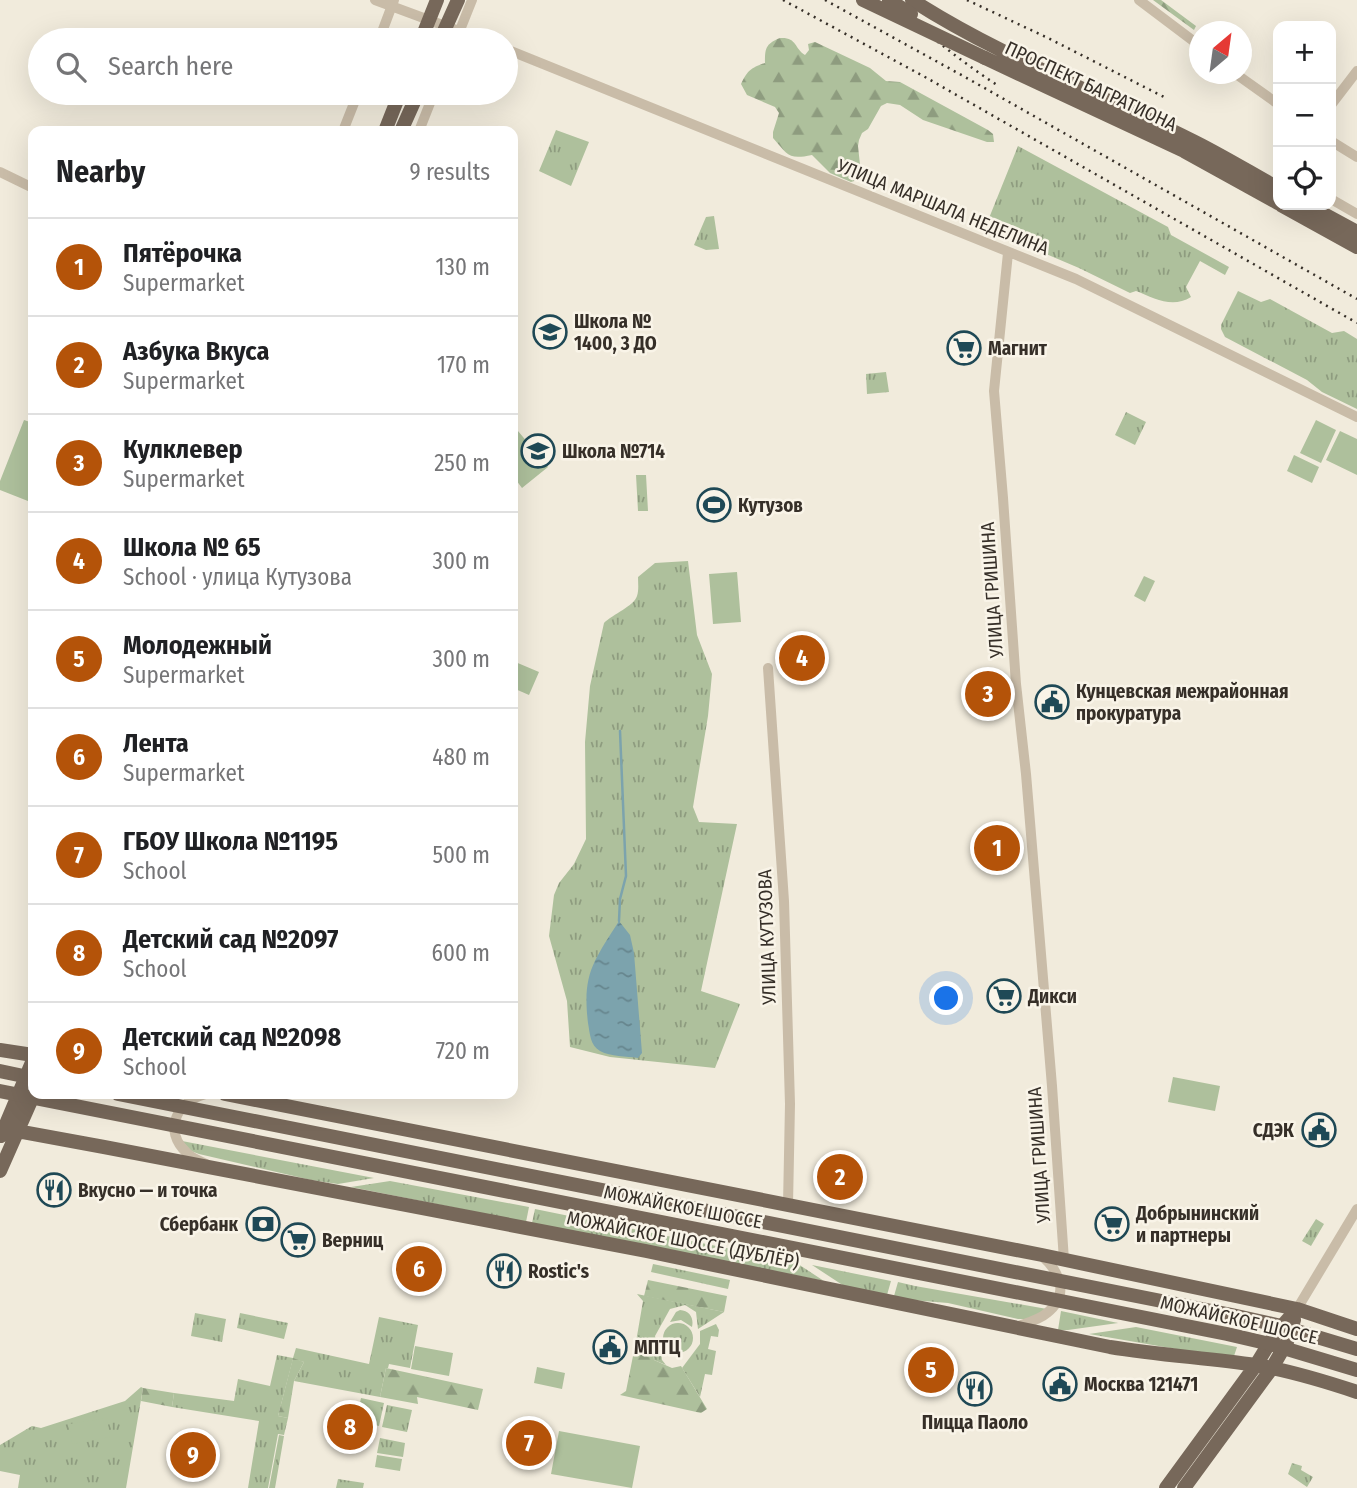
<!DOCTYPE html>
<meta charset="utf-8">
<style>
:root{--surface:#fff;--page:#f2f2f2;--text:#202124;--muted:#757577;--line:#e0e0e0;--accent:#b45309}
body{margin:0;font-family:"Fira Sans Condensed",sans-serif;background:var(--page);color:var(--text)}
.controls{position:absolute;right:21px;top:21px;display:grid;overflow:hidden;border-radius:14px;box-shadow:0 7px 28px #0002}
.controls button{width:63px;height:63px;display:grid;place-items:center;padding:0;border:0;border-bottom:2px solid var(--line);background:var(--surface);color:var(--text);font:35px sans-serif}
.compass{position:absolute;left:1189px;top:21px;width:63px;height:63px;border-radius:50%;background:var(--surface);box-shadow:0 7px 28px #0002;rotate:29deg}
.you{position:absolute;left:947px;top:999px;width:24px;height:24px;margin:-18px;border:5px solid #fff;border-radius:50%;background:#1a73e8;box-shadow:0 0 0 10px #1a73e833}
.badge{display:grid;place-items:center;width:46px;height:46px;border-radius:50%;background:var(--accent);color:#fff;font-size:23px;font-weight:700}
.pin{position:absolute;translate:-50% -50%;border:4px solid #fff;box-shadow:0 2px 7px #0006}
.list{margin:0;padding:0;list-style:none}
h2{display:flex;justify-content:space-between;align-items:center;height:91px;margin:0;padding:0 28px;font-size:30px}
h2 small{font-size:23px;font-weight:400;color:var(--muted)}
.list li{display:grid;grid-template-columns:46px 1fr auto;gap:21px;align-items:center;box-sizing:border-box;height:98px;padding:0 28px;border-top:2px solid var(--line)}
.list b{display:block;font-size:26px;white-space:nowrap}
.list p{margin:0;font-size:23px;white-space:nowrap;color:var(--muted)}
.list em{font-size:23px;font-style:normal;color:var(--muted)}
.icon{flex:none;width:38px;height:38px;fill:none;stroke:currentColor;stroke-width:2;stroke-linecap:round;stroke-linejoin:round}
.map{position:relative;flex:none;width:1357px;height:1488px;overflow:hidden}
.search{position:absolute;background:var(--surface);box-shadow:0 7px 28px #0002;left:28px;top:28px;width:490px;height:77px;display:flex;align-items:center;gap:18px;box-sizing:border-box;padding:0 24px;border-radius:38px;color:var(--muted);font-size:26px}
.panel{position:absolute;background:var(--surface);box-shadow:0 7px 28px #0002;left:28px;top:126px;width:490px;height:973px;border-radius:14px}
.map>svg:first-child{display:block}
.grass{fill:url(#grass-tufts)}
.forest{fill:url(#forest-firs)}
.pitch{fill:#aec09c}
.water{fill:url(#water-ripples)}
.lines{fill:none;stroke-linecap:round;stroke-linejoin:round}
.stream{stroke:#7ca3ad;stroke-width:2.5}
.minor{stroke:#c9bca8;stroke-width:10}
.major{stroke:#77685a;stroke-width:14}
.rail{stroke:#362f28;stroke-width:2.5;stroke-dasharray:2 5;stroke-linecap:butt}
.major-bridge{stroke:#77685a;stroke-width:14}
.labels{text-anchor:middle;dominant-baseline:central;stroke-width:5;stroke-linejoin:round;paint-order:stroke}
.street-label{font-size:19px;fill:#362f28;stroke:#f9f4e8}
.poi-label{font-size:19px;font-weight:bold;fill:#362f28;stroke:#f9f4e8;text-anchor:start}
</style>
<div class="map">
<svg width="1357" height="1488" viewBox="0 0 1357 1488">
<defs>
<pattern id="grass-tufts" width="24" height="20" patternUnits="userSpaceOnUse" patternTransform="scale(1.75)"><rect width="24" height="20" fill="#aec09c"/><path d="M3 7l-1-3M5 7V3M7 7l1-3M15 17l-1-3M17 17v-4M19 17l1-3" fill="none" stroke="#8e9c7f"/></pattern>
<pattern id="forest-firs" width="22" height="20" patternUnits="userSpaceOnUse" patternTransform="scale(1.75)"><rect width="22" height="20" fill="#aec09c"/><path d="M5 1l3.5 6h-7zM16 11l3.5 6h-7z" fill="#8e9c7f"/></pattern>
<pattern id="water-ripples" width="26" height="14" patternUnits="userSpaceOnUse" patternTransform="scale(1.75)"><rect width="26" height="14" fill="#7ca3ad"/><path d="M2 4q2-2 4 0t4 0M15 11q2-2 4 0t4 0" fill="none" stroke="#66858d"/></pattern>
</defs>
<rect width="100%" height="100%" fill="#f1ebdc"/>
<path class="grass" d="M556 130 589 142 571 186 539 171Z
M1018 146 1168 227 1171 235 1229 267 1225 275 1200 261 1186 287 1191 297C1172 309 1154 298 1136 291L1130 293 1079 268 985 228Z
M714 216 719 249 706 250 694 245 706 217Z
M1238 291 1261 302 1270 299 1332 333 1344 331 1357 339V409L1322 392 1307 380 1225 337 1221 329V325Z
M886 372 889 392 867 394 866 374Z
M1126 412 1146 422 1135 445 1115 435Z
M636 475H646L648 511H638Z
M688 561 697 635 712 674 708 716 693 807 699 822 737 824 701 991 740 1004 715 1068 610 1057 570 1047 567 1001 549 936 554 895 559 883 574 864 586 839 585 742 590 686 604 623C613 614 634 606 637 596 639 590 638 583 638 577L655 563Z
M182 1141 374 1178 338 1184 311 1180 199 1154 191 1151Z
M390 1181 529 1207 526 1222 351 1187Z
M535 1209 795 1262 824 1281 532 1223Z
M1316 1219 1324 1224 1311 1246 1302 1241Z
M653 1264 730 1280 728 1289 651 1272Z
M812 1265 891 1281 887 1295 844 1286Z
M898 1282 915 1286 1047 1309 1028 1319H1018L948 1303 912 1300 894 1296Z
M637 1294 724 1312 698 1329 696 1312 685 1305 670 1309 655 1336 657 1345 661 1349 662 1360 666 1365 654 1360 653 1352 637 1336 643 1301Z
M680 1310C690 1311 694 1318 692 1327L681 1320 670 1322 676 1312Z
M1061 1311 1118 1323 1068 1330H1058Z
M195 1313 226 1319 222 1342 191 1336Z
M240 1313 288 1323 284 1339 237 1328Z
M379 1317 418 1325 410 1368 389 1364 388 1368H386L380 1397 294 1381 304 1362 293 1359 278 1416 288 1418 284 1435 278 1434 268 1488H248L259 1421 172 1407 174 1393 234 1401 238 1379 270 1386 277 1355 293 1358 296 1348 369 1364Z
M663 1338a15 15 0 1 1 30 0a15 15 0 1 1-30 0Z
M716 1324 719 1330 718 1337 711 1336 708 1349 716 1351 712 1375 705 1374 700 1397 682 1368 700 1344V1331Z
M1136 1327 1237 1347 1234 1356 1205 1354 1089 1334Z
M141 1387 143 1388 126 1488H18L20 1475 0 1471V1445L32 1426 41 1428 125 1401Z
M361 1398 384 1403 379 1426 356 1421Z
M387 1405 412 1410 407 1432 382 1427Z
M279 1435 284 1436 275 1488H269Z
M380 1438 405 1443 403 1457 377 1453Z
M377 1455 402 1459 400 1471 375 1467Z
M1292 1463 1302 1466 1301 1470 1313 1477 1307 1487 1288 1474Z
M338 1479 364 1483 363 1488H336Z"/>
<path class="forest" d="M1153 0H1161L1196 26 1194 30Z
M780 38C797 37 794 48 805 55L809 50 808 44 815 42 870 68 886 81 900 82 988 130 993 134 994 142H987L923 120 900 105 887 103 881 106 868 129 862 133 859 140 858 146 861 174 857 180 851 182 830 173 812 155C788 160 788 155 773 138V132L779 113 775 107 747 95 741 84C748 70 751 68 765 63 765 49 765 44 780 38Z
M648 1280 727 1296 724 1312 644 1296Z
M637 1336 653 1352 654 1360 672 1368 681 1366 707 1409 701 1413 620 1395 626 1391Z
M293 1358 304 1362 294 1381 288 1418 278 1416Z
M386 1368 483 1389 478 1410 417 1397 418 1404 380 1397Z
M143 1388 174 1393 172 1407 141 1401Z"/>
<path class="pitch" d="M24 420 33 423V503L0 490V481Z
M1316 420 1336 430 1321 463 1300 453Z
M513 425 548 467 522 488 513 476Z
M1340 431 1357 439V475L1326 460Z
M1294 455 1319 467 1312 483 1287 471Z
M737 572 741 622 713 624 709 574Z
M1144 576 1155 581 1145 602 1134 596Z
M513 661 539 672 529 695 513 688Z
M1173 1077 1220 1086 1215 1111 1168 1102Z
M415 1346 453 1353 449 1376 411 1369Z
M537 1367 565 1373 562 1389 534 1383Z
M107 1418 110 1437 72 1444 69 1424Z
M559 1431 640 1446 632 1488 551 1474Z"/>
<path class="water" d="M619 921 630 935 634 953 642 1053 638 1058C626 1056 611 1057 600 1051 590 1045 590 1034 588 1023 582 973 594 961 619 921Z"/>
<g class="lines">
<path class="stream" d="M619 921 620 899 626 876 620 731"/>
<path class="minor" d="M375 0 483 40
M1139 0 1200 46
M379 40 394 0
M456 40 472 0
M506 49 1076 279 1357 417
M1236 74 1278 104
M1331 105 1357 71
M343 131 358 93
M419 131 434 93
M1331 141 1357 157
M0 172 33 188
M1331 199 1357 214
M1008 253 994 391 1003 498 1016 684 1026 774 1052 1086 1064 1260
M768 668 784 901 790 1104 788 1205
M206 1094C177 1101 162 1130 187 1153 192 1158 200 1161 206 1164
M1297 1309 1357 1209
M1016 1327C1026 1323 1039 1320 1047 1313 1070 1295 1060 1272 1042 1256"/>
<path class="major" d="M912 0C999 56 1097 93 1189 139 1220 154 1249 172 1278 188
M985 58 1184 151 1278 203
M385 131 400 93
M401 131 418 93
M1281 205 1357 247
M1307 205 1357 232
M0 1050 33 1055
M225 1094 1042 1255 1297 1309 1357 1329
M0 1128 104 1147 646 1251 1110 1347C1159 1355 1208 1358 1256 1365 1291 1371 1324 1381 1357 1392
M1 1136 33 1060
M0 1171 34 1094
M1166 1488 1256 1365 1275 1334 1297 1309
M1184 1488 1272 1368 1287 1342 1294 1320"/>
<path class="rail" d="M783 0 925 77 1357 323
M825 0 965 77 1357 299
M890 0C923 31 959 60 997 85
M967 0 1048 38 1166 98"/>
<path class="major-bridge" d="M863 0 985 58
M889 0 911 14
M421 40 437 0
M440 40 458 0
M0 1071 33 1078
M0 1091 1227 1334 1270 1344 1357 1370
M118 1094 1232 1315 1277 1325 1357 1349"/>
</g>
<defs>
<symbol id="school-ring" viewBox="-11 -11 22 22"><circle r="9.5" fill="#f9f4e8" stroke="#1f4956" stroke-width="1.5"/><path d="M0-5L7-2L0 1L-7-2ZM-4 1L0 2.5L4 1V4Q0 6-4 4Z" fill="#1f4956"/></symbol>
<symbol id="supermarket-ring" viewBox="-11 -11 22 22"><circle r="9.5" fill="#f9f4e8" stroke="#1f4956" stroke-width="1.5"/><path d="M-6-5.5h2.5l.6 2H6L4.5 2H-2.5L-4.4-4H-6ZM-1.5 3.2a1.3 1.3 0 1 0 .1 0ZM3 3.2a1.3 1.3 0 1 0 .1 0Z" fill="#1f4956"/></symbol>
<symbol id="stadium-ring" viewBox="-11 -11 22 22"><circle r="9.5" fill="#f9f4e8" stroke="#1f4956" stroke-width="1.5"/><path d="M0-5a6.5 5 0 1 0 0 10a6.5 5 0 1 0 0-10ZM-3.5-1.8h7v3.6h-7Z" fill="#1f4956"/></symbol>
<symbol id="civic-ring" viewBox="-11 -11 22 22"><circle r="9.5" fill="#f9f4e8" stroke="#1f4956" stroke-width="1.5"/><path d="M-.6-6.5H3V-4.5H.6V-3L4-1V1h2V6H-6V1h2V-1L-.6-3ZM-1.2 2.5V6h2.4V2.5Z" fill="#1f4956"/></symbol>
<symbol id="restaurant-ring" viewBox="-11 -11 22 22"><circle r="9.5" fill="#f9f4e8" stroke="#1f4956" stroke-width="1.5"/><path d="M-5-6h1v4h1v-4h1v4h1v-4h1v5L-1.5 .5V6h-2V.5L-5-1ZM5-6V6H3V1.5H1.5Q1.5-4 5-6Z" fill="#1f4956"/></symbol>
<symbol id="bank-ring" viewBox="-11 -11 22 22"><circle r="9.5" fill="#f9f4e8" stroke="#1f4956" stroke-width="1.5"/><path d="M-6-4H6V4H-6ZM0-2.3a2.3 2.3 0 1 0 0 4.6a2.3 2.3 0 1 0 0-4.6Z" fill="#1f4956"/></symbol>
</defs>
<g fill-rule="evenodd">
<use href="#school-ring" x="531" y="313" width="38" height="38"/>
<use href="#supermarket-ring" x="945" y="329" width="38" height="38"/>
<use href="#school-ring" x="519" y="432" width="38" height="38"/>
<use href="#stadium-ring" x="695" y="486" width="38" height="38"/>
<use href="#civic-ring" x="1033" y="683" width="38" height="38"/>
<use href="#supermarket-ring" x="985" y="977" width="38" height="38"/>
<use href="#civic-ring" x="1300" y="1111" width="38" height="38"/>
<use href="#restaurant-ring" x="35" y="1171" width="38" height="38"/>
<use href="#bank-ring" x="244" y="1205" width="38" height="38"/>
<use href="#supermarket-ring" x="1093" y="1205" width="38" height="38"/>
<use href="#supermarket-ring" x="279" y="1221" width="38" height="38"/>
<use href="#restaurant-ring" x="485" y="1252" width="38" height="38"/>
<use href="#civic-ring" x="591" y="1328" width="38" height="38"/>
<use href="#civic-ring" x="1041" y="1365" width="38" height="38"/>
<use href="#restaurant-ring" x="956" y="1370" width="38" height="38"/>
</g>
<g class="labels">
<g class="street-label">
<text transform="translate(1091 86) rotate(25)">ПРОСПЕКТ БАГРАТИОНА</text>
<text transform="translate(943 207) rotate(22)">УЛИЦА МАРШАЛА НЕДЕЛИНА</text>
<text transform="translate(992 590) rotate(-94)">УЛИЦА ГРИШИНА</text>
<text transform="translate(767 937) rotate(-92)">УЛИЦА КУТУЗОВА</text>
<text transform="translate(1039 1155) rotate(-94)">УЛИЦА ГРИШИНА</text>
<text transform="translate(683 1207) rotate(11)">МОЖАЙСКОЕ ШОССЕ</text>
<text transform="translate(683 1240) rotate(11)">МОЖАЙСКОЕ ШОССЕ (ДУБЛЁР)</text>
<text transform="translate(1239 1320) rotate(13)">МОЖАЙСКОЕ ШОССЕ</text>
</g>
<g class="poi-label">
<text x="574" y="321">Школа №<tspan x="574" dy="22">1400, 3 ДО</tspan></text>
<text x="988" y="348">Магнит</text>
<text x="562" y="451">Школа №714</text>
<text x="738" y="505">Кутузов</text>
<text x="1076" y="691">Кунцевская межрайонная<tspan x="1076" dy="22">прокуратура</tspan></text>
<text x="1028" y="996">Дикси</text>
<text x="1294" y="1130" text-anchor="end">СДЭК</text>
<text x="78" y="1190">Вкусно — и точка</text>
<text x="1136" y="1213">Добрынинский<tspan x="1136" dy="22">и партнеры</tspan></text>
<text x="238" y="1224" text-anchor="end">Сбербанк</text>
<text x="322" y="1240">Верниц</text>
<text x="528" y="1271">Rostic's</text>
<text x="634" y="1347">МПТЦ</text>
<text x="1084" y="1384">Москва 121471</text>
<text x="975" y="1422" text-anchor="middle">Пицца Паоло</text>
</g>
</g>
</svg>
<div class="controls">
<button>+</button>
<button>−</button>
<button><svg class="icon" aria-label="locate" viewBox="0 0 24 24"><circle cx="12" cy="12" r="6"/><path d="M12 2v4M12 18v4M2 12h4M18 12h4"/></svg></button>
</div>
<svg class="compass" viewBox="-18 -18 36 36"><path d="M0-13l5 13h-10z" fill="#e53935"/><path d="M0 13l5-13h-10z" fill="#757577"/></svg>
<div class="you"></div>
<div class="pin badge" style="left:997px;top:848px">1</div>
<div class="pin badge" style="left:840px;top:1177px">2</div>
<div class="pin badge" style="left:988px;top:694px">3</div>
<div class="pin badge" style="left:802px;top:658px">4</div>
<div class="pin badge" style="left:931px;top:1370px">5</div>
<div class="pin badge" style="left:419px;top:1269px">6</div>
<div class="pin badge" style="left:529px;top:1443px">7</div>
<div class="pin badge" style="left:350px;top:1427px">8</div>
<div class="pin badge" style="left:193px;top:1455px">9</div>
<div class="search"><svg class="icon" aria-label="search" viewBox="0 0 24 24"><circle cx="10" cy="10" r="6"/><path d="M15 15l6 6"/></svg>Search here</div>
<section class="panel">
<h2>Nearby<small>9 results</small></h2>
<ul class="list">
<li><span class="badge">1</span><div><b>Пятёрочка</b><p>Supermarket</p></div><em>130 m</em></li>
<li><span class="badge">2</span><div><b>Азбука Вкуса</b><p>Supermarket</p></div><em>170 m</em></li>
<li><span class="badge">3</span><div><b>Кулклевер</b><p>Supermarket</p></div><em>250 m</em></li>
<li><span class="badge">4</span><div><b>Школа № 65</b><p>School · улица Кутузова</p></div><em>300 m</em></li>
<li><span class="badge">5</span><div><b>Молодежный</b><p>Supermarket</p></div><em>300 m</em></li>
<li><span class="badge">6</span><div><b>Лента</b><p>Supermarket</p></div><em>480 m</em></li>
<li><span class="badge">7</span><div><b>ГБОУ Школа №1195</b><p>School</p></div><em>500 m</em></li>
<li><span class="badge">8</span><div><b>Детский сад №2097</b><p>School</p></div><em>600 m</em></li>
<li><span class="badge">9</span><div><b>Детский сад №2098</b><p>School</p></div><em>720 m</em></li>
</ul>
</section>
</div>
